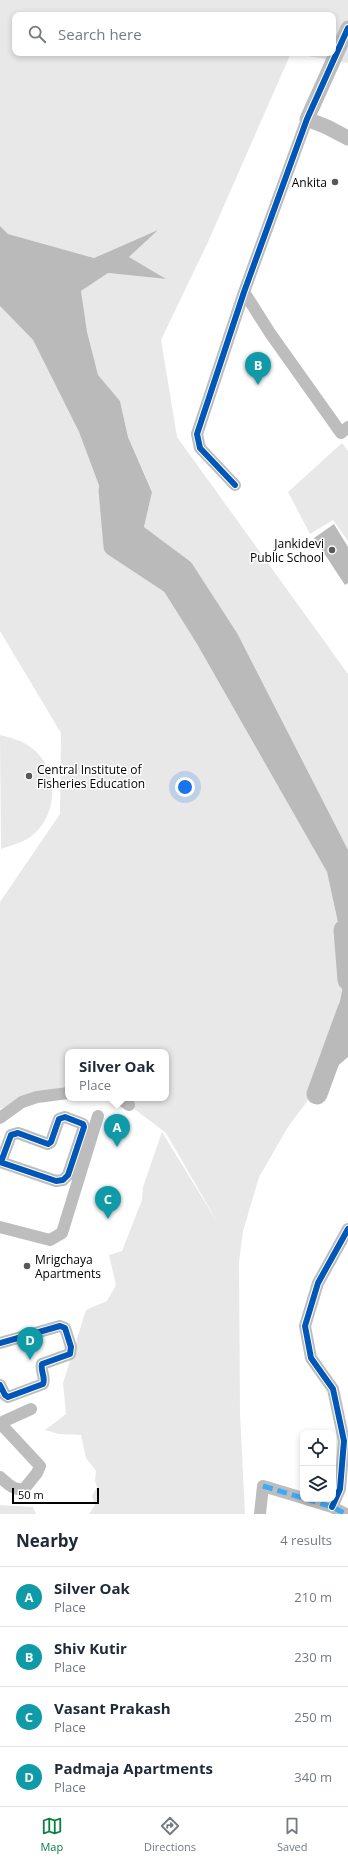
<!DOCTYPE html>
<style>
:root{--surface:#fff;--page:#f2f2f3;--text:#1f2937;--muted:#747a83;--line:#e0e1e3;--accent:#0b8043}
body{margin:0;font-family:"Open Sans",sans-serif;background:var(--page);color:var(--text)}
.controls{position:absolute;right:12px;bottom:12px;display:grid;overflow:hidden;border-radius:8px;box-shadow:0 2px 6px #0003}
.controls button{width:36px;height:36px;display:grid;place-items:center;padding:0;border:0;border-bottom:1px solid var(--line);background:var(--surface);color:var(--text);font:20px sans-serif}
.scale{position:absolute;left:12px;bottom:10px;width:87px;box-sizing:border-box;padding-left:4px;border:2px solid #000;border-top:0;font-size:11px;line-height:14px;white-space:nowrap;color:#000;-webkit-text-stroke:3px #fff;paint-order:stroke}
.you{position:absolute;left:185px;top:787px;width:14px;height:14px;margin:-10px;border:3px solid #fff;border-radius:50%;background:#1a73e8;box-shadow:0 0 0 6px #1a73e833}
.badge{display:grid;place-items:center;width:26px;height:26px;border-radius:50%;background:var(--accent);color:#fff;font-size:13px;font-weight:700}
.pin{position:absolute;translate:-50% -33px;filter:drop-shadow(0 1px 2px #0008)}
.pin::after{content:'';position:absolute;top:21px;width:14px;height:12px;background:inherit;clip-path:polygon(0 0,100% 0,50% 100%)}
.popup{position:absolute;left:65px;top:1049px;width:104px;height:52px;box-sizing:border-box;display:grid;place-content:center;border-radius:8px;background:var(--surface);filter:drop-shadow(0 1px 3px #0005);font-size:13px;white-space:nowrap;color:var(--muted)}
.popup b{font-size:15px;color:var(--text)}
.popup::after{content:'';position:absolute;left:50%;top:100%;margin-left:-8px;border:8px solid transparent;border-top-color:var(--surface)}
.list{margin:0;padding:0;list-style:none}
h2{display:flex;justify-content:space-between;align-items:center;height:52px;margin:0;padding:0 16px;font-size:17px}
h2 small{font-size:13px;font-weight:400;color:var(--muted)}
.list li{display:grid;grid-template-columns:26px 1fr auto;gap:12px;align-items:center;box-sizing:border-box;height:60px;padding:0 16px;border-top:1px solid var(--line)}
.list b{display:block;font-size:15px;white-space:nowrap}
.list p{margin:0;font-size:13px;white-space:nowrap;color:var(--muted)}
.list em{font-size:13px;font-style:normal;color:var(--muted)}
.icon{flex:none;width:22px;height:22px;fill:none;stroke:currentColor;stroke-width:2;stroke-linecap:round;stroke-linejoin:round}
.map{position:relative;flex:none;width:348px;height:1514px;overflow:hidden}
.search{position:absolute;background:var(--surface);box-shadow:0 2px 6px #0003;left:12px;right:12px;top:12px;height:44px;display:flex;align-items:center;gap:10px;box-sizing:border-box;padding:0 14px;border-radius:8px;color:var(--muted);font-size:15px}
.sheet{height:292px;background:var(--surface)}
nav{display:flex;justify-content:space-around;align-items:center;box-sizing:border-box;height:56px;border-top:1px solid var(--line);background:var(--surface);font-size:11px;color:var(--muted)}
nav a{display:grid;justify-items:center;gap:2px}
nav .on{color:var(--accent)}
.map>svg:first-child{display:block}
.green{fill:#e8e8e8;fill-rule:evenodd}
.water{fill:#bababa}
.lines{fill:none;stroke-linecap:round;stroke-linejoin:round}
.river{stroke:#bababa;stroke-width:21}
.minor{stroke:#bdbdbd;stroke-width:12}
.tertiary{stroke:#bdbdbd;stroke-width:15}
.quiet{stroke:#3fa9f5;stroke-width:5;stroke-dasharray:10 5;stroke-linecap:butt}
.cycleway-casing{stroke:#fff;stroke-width:8}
.cycleway{stroke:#0057b8;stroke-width:6}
.poi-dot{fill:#595959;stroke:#fff;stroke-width:1.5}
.labels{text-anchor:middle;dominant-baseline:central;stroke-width:3;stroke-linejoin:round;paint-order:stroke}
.poi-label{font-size:12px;fill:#000;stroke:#fff;text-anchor:end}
</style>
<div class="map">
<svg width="348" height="1514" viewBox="0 0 348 1514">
<rect width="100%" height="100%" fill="#fff"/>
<path class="green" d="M0 0H348V63L291 53 208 242 161 340 177 437 348 674V850L302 762 191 562 144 527 152 491 128 437 120 401 98 376 86 332 81 291 108 273 165 279 129 257 156 231 94 258 8 234 0 226ZM15 15H333V53H15Z
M0 306 33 340 79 432 116 531 158 582 197 644 327 872 347 964 326 1076 288 1127 259 1177 243 1231 239 1262 240 1413 245 1514H89L95 1505 92 1496 97 1487 95 1481 96 1471 86 1458 81 1435 59 1434 45 1430 66 1414 63 1383 86 1310 107 1301 116 1285 109 1255 122 1251 142 1200 143 1187 162 1132 219 1225 166 1133 120 1098H166V1052H68V1093L28 1096 0 1109V902L60 814 61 733 0 631Z
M342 443 348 451V541L333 520 310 534 288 492Z
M0 735C13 738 23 741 33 749 59 770 58 813 34 834 25 842 13 845 1 849Z
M0 1505 33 1507 36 1514H0Z"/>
<path class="water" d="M0 226 8 234 94 258 158 230 129 257 166 279 108 273 81 291 87 332 98 375 120 401 128 437 152 492 144 527 191 562 237 633 348 850V1057L326 1076 347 964 327 872 197 644 158 582 116 531 79 432 33 340 0 306Z
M334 524 348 547V583L345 585 314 538Z"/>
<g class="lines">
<path class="river" d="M109 490 114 546 170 583
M344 930 348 980
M317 1094 348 1009"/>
<path class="minor" d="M244 292 270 333 341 433 348 427
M235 485 200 448 197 434 244 292 307 119
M119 1098 129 1105
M0 1118 22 1102 37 1097 68 1093
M0 1162 56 1181 63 1180 68 1175 84 1127 83 1124 65 1117 59 1119 51 1142 48 1144 18 1133 11 1135 1 1162
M0 1227 50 1240 62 1233 98 1116
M0 1343 60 1326 65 1328 71 1347 70 1354 42 1364C40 1371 46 1377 43 1384L8 1397 5 1395 0 1385
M0 1423 40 1466 37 1473 24 1489C14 1491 7 1483 0 1477
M0 1423 31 1409
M306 1499 332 1507 346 1514
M332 1507 340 1489 344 1441 333 1389 311 1358 305 1326 318 1283 348 1229
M260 1514 263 1486 303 1498"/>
<path class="tertiary" d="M348 28 307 119 327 127 348 138"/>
<path class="quiet" d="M263 1486 303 1498
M306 1499 332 1507 346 1514"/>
<defs>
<path id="cycleway" d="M235 485 200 448 197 434 244 292 307 119 348 28
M0 1162 56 1181 63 1180 68 1175 84 1127 83 1124 65 1117 59 1119 51 1142 48 1144 18 1133 11 1135 1 1162
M0 1343 60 1326 65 1328 71 1347 70 1354 42 1364C40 1371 46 1377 43 1384L8 1397 5 1395 0 1385
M332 1507 340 1489 344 1441 333 1389 311 1358 305 1326 318 1283 348 1229"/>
</defs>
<use href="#cycleway" class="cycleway-casing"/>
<use href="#cycleway" class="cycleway"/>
</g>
<g class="poi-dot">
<circle cx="335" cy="182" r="4"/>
<circle cx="332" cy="550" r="4"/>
<circle cx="29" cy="776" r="4"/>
<circle cx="27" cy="1266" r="4"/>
</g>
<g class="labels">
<g class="poi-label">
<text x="327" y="182">Ankita</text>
<text x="324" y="543">Jankidevi<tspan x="324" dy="14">Public School</tspan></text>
<text x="37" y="769" text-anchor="start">Central Institute of<tspan x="37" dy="14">Fisheries Education</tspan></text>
<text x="35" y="1259" text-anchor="start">Mrigchaya<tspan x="35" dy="14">Apartments</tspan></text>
</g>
</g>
</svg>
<div class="controls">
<button><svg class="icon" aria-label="locate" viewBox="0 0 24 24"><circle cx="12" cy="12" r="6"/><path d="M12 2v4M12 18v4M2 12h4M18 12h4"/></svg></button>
<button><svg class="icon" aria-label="layers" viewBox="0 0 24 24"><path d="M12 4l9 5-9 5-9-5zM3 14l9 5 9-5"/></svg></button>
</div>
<div class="scale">50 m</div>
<div class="you"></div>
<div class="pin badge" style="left:117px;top:1147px;background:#0f9aa8">A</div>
<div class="popup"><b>Silver Oak</b>Place</div>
<div class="pin badge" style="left:258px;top:385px;background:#0f9aa8">B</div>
<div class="pin badge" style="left:108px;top:1219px;background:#0f9aa8">C</div>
<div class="pin badge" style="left:30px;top:1360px;background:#0f9aa8">D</div>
<div class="search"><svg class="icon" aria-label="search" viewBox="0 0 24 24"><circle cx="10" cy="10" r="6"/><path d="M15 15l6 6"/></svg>Search here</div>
</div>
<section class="sheet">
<h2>Nearby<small>4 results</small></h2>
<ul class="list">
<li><span class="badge" style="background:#0f9aa8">A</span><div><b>Silver Oak</b><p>Place</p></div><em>210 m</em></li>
<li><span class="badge" style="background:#0f9aa8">B</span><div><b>Shiv Kutir</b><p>Place</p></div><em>230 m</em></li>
<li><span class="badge" style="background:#0f9aa8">C</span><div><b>Vasant Prakash</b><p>Place</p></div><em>250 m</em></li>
<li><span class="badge" style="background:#0f9aa8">D</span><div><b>Padmaja Apartments</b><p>Place</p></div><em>340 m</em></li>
</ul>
</section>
<nav>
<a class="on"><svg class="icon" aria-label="map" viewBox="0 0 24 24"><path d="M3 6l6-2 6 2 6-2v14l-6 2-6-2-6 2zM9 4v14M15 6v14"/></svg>Map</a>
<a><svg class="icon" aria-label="directions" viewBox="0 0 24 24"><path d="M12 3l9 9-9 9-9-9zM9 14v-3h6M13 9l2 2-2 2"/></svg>Directions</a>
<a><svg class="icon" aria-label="saved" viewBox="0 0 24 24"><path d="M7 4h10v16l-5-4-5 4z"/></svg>Saved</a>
</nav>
